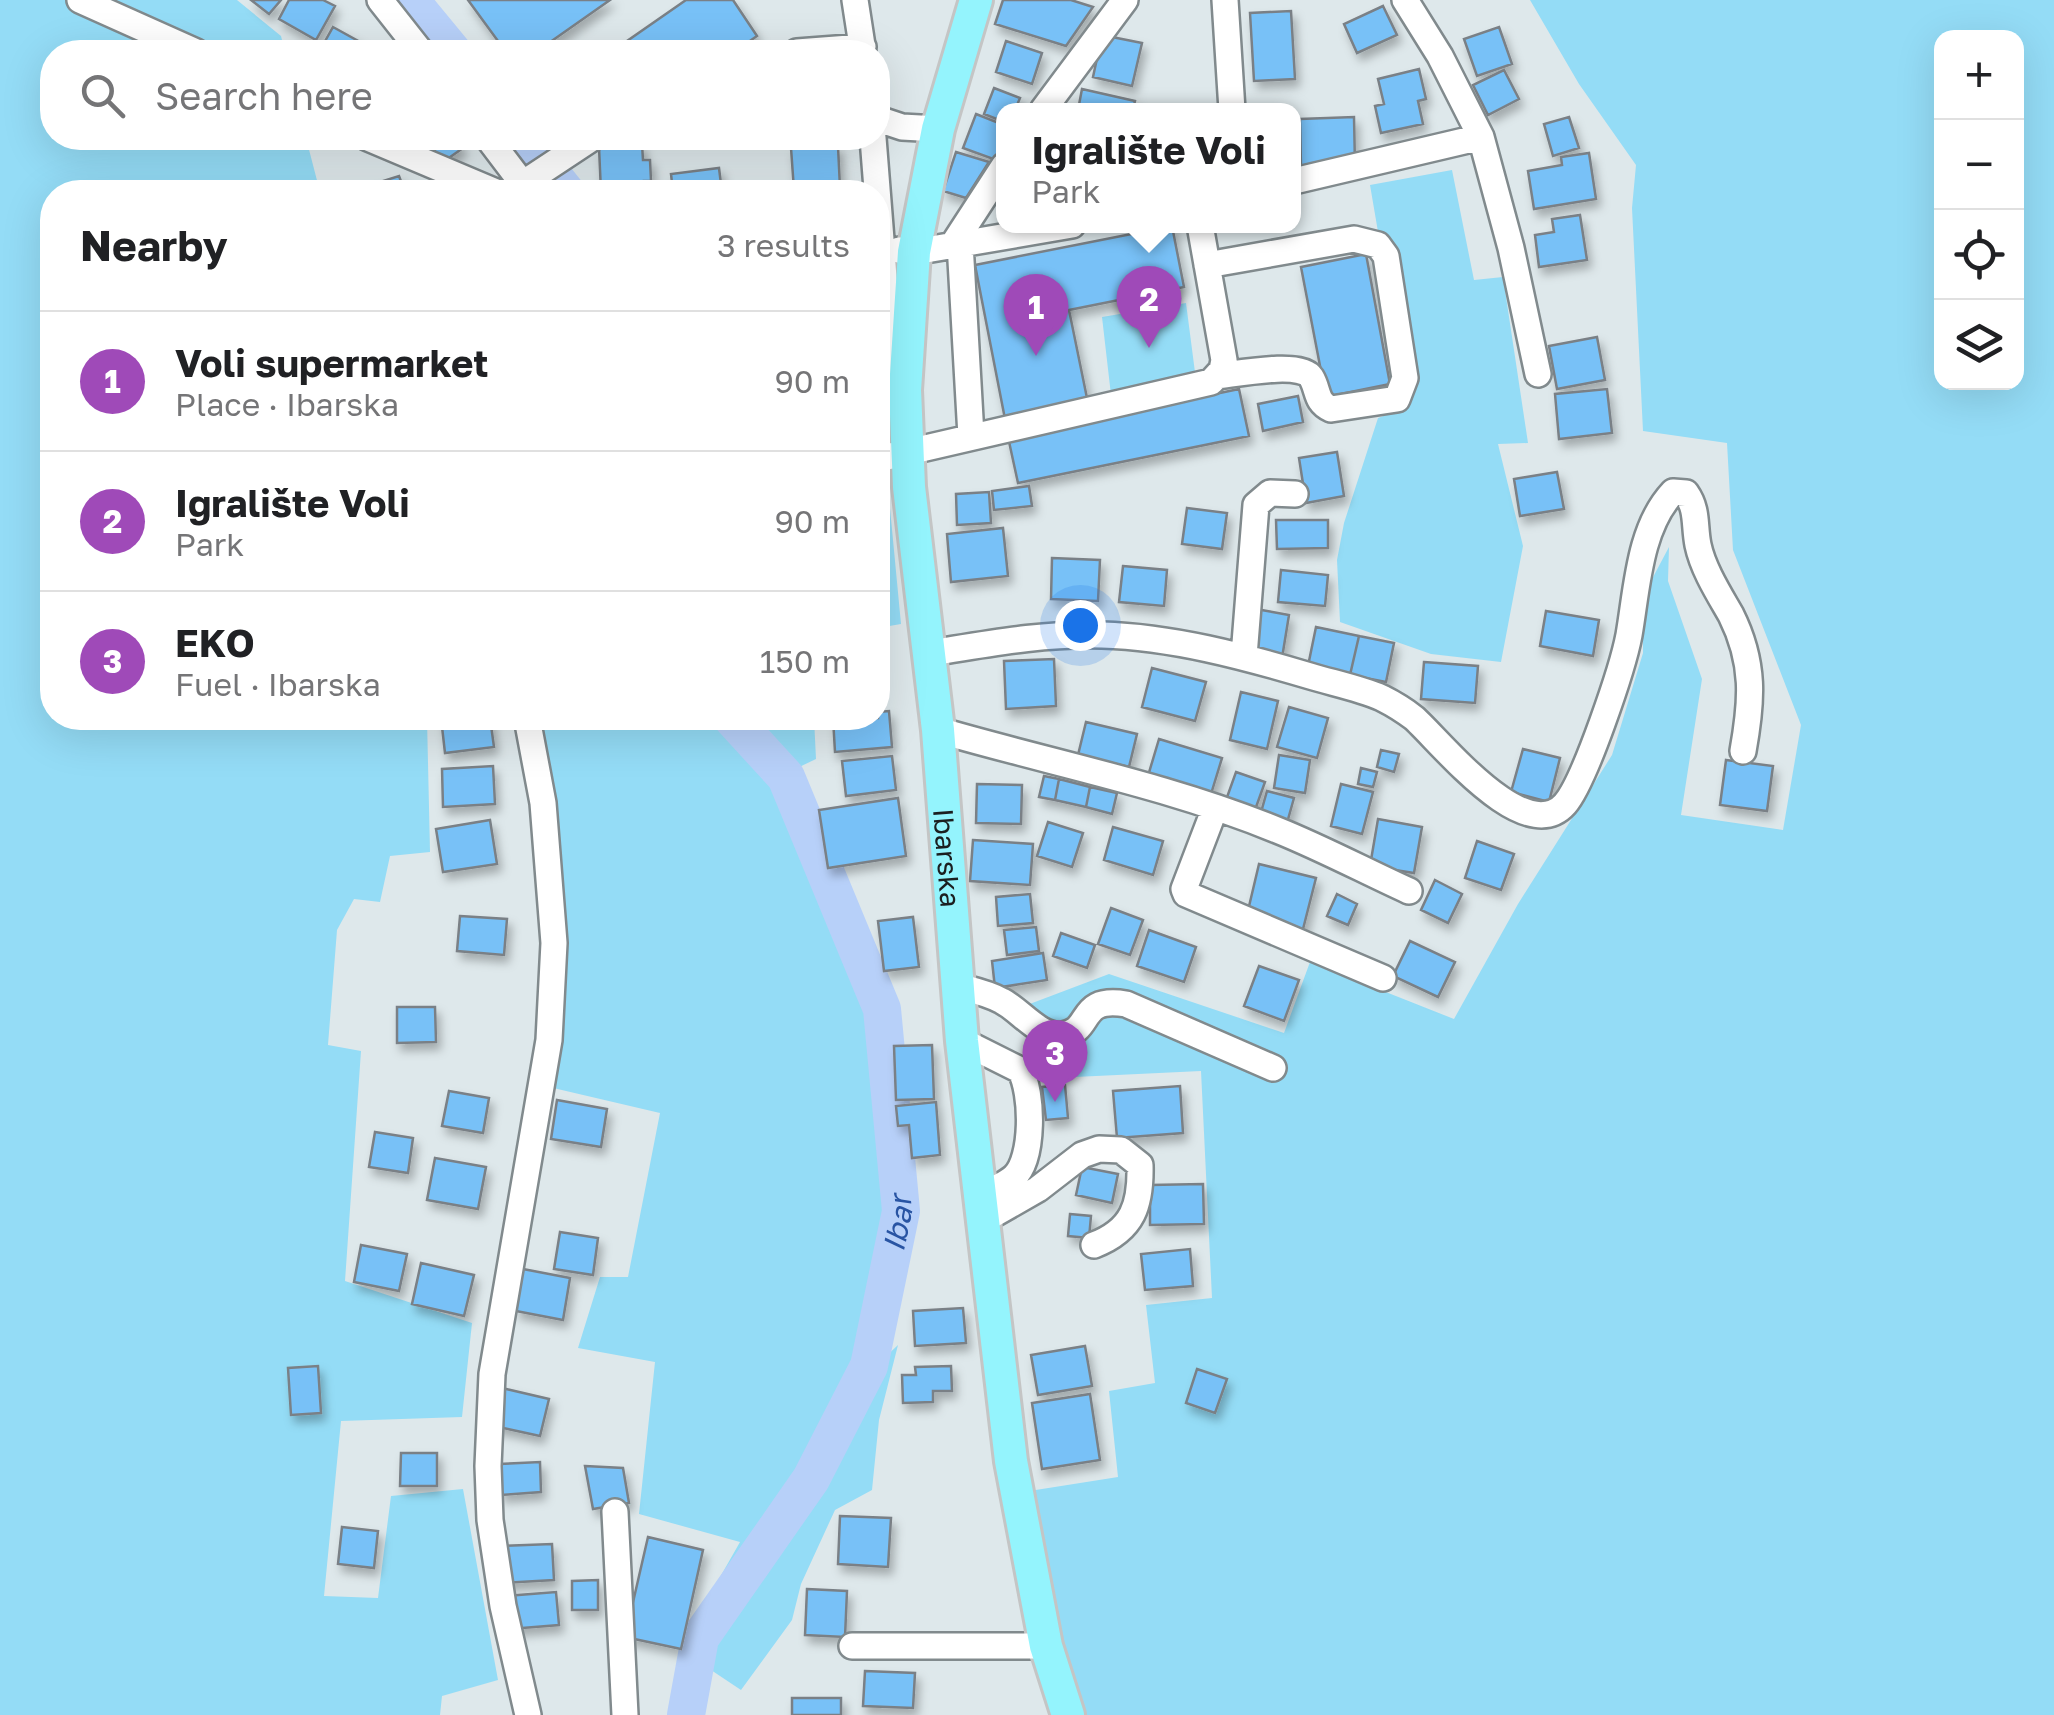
<!DOCTYPE html>
<meta charset="utf-8">
<style>
:root{--surface:#fff;--page:#f6f6f6;--text:#202124;--muted:#757577;--line:#e0e0e0;--accent:#9f4ab8}
body{margin:0;font-family:"Golos Text",sans-serif;background:var(--page);color:var(--text)}
.controls{position:absolute;right:30px;top:30px;display:grid;overflow:hidden;border-radius:20px;box-shadow:0 10px 40px #0002}
.controls button{width:90px;height:90px;display:grid;place-items:center;padding:0;border:0;border-bottom:2px solid var(--line);background:var(--surface);color:var(--text);font:50px sans-serif}
.you{position:absolute;left:1080px;top:625px;width:35px;height:35px;margin:-25px;border:8px solid #fff;border-radius:50%;background:#1a73e8;box-shadow:0 0 0 15px #1a73e833}
.badge{display:grid;place-items:center;width:65px;height:65px;border-radius:50%;background:var(--accent);color:#fff;font-size:32px;font-weight:700}
.pin{position:absolute;translate:-50% -82px;filter:drop-shadow(0 2px 5px #0008)}
.pin::after{content:'';position:absolute;top:52px;width:35px;height:30px;background:inherit;clip-path:polygon(0 0,100% 0,50% 100%)}
.popup{position:absolute;left:996px;top:103px;width:305px;height:130px;box-sizing:border-box;display:grid;place-content:center;border-radius:20px;background:var(--surface);filter:drop-shadow(0 2px 8px #0005);font-size:32px;white-space:nowrap;color:var(--muted)}
.popup b{font-size:38px;color:var(--text)}
.popup::after{content:'';position:absolute;left:50%;top:100%;margin-left:-20px;border:20px solid transparent;border-top-color:var(--surface)}
.list{margin:0;padding:0;list-style:none}
h2{display:flex;justify-content:space-between;align-items:center;height:130px;margin:0;padding:0 40px;font-size:42px}
h2 small{font-size:32px;font-weight:400;color:var(--muted)}
.list li{display:grid;grid-template-columns:65px 1fr auto;gap:30px;align-items:center;box-sizing:border-box;height:140px;padding:0 40px;border-top:2px solid var(--line)}
.list b{display:block;font-size:38px;white-space:nowrap}
.list p{margin:0;font-size:32px;white-space:nowrap;color:var(--muted)}
.list em{font-size:32px;font-style:normal;color:var(--muted)}
.icon{flex:none;width:55px;height:55px;fill:none;stroke:currentColor;stroke-width:2;stroke-linecap:round;stroke-linejoin:round}
.map{position:relative;flex:none;width:2054px;height:1715px;overflow:hidden}
.search{position:absolute;background:var(--surface);box-shadow:0 10px 40px #0002;left:40px;top:40px;width:850px;height:110px;display:flex;align-items:center;gap:25px;box-sizing:border-box;padding:0 35px;border-radius:40px;color:var(--muted);font-size:38px}
.panel{position:absolute;background:var(--surface);box-shadow:0 10px 40px #0002;left:40px;top:180px;width:850px;height:550px;border-radius:40px}
.map>svg:first-child{display:block}
.green{fill:#94dcf6;fill-rule:evenodd}
.lines{fill:none;stroke-linecap:round;stroke-linejoin:round}
.river{stroke:#b7d0f9;stroke-width:38}
.building{fill:#78c1f7;stroke:#7a8086;stroke-width:2.5;filter:url(#shadow)}
.minor-casing{stroke:#818a8d;stroke-width:30}
.major-casing{stroke:#c4c5c5;stroke-width:38}
.minor{stroke:#fff;stroke-width:25}
.major{stroke:#94f4fd;stroke-width:32}
.labels{text-anchor:middle;dominant-baseline:central;stroke-width:8;stroke-linejoin:round;paint-order:stroke}
.street-label{font-size:28px;fill:#1b1f20;stroke:#ebf5f9}
.water-label{font-size:30px;font-style:italic;fill:#2854a3;stroke:#ebf5f9}
</style>
<div class="map">
<svg width="2054" height="1715" viewBox="0 0 2054 1715">
<defs>
<filter id="shadow"><feDropShadow dx="4" dy="7" stdDeviation="5" flood-color="#0004"/></filter>
</defs>
<rect width="100%" height="100%" fill="#dee8eb"/>
<path class="green" d="M0 0H237L281 36 285 52H52V138H306L320 192H52V718H427L430 852 390 856 380 902 354 899 337 930 328 1045 361 1051 345 1281 472 1323 462 1417 341 1421 324 1596 378 1598 391 1496 463 1489 498 1680 442 1696 440 1715H0Z
M1530 0H2054V1715H1079L1023 1492 1118 1477 1109 1391 1155 1383 1146 1305 1212 1298 1201 1071 1033 1079 1027 1005 1109 974 1284 1033 1310 962 1454 1019 1518 904 1612 755 1643 653V596L1669 547 1668 581 1702 679 1681 815 1783 830 1801 725 1733 550 1727 443 1643 431 1632 208 1636 165 1579 84ZM1942 38H2016V382H1942Z
M1452 170 1474 280 1503 277 1528 443 1498 444 1523 546 1501 662 1431 654 1340 622 1337 560 1344 523 1378 418 1408 407 1370 185Z
M1186 303 1196 380 1111 395 1102 317Z
M887 477 901 624 878 628V480Z
M540 718H718L780 782 873 1008 887 1208 859 1359 796 1477 698 1616 740 1542 639 1514 655 1362 578 1348 600 1277H628L660 1113 549 1087Z
M746 718H814L816 759 793 770Z
M898 1345 879 1420 872 1490 835 1510 801 1584 792 1620 741 1690 708 1668 709 1642 818 1479 881 1361Z"/>
<g class="lines">
<g class="river">
<path d="M410 0 453 52"/>
<path d="M523 138 566 192"/>
<path id="s1" d="M686 1715 700 1638 811 1479 869 1366 901 1211 882 1009 786 777 732 718"/>
</g>
</g>
<path class="building" d="M251 0H281L269 14Z
M289 0H323L335 6 316 40 279 19Z
M468 0H610L536 52H506Z
M686 0H733L757 36 734 52H621L617 48Z
M1003 0H1071L1093 7 1066 46 995 24Z
M1383 6 1397 35 1357 53 1344 24Z
M1291 11 1295 79 1254 81 1250 13Z
M333 27 360 42 354 52H319Z
M1499 27 1512 64 1477 76 1464 39Z
M1102 35 1142 43 1132 86 1093 77Z
M1006 41 1042 53 1032 84 996 72Z
M1419 69 1426 99 1418 101 1423 124 1381 133 1375 106 1384 104 1378 79Z
M1504 70 1519 99 1488 115 1473 85Z
M994 88 1020 98 1015 110H1004V122L984 114Z
M1082 89 1135 101 1133 110H1078Z
M976 114 1004 125V138L996 160 963 148Z
M1354 117 1355 166 1301 167 1300 119Z
M1569 117 1579 148 1553 156 1544 124Z
M425 138H455L463 148 443 162Z
M642 144 643 160H650L651 181H644L645 192H601L599 147Z
M838 146 840 188 794 190 791 148Z
M956 152 989 162 966 198 943 191Z
M1589 153 1596 199 1534 209 1528 171 1562 165 1561 157Z
M719 168 722 192H673L671 174Z
M399 176 405 192H369L367 186Z
M1580 215 1587 260 1539 267 1535 235 1554 232 1552 219Z
M1172 226 1184 287 1069 310 1088 403 1005 419 975 265Z
M1366 254 1390 384 1326 397 1301 267Z
M1597 337 1605 380 1557 389 1549 346Z
M1239 389 1249 436 1018 483 1008 437Z
M1607 389 1612 433 1559 439 1555 394Z
M1298 396 1303 422 1263 431 1258 404Z
M1337 452 1344 496 1306 503 1299 458Z
M1557 472 1564 509 1520 516 1514 479Z
M1029 486 1032 506 994 510 992 491Z
M989 492 991 523 957 525 956 494Z
M1187 508 1227 513 1222 549 1182 544Z
M1276 520H1328V548L1277 549Z
M1003 528 1008 576 951 582 947 534Z
M1052 558 1100 560 1098 601 1051 599Z
M1123 566 1167 570 1164 606 1119 602Z
M1281 570 1328 575 1325 606 1278 602Z
M1256 609 1289 615 1282 658 1249 652Z
M1546 611 1599 620 1593 656 1540 646Z
M1316 627 1359 636 1350 675 1308 666Z
M1359 636 1394 643 1386 682 1350 675Z
M1054 659 1056 706 1006 709 1004 661Z
M1424 662 1478 666 1475 703 1421 699Z
M1152 668 1206 682 1195 721 1142 707Z
M1241 692 1278 701 1267 749 1230 740Z
M1289 707 1328 718 1317 758 1277 747Z
M889 711 892 747 835 752 833 718H878V712Z
M441 718H490L494 747 445 753Z
M1086 722 1137 734 1129 767 1078 755Z
M1159 739 1222 758 1211 794 1148 776Z
M1523 749 1560 758 1549 802 1511 792Z
M1381 750 1399 754 1394 772 1377 767Z
M1279 755 1310 760 1305 793 1274 788Z
M892 756 896 790 846 796 842 761Z
M1726 760 1773 766 1767 811 1720 805Z
M493 766 495 804 443 807 442 769Z
M1361 768 1377 772 1373 787 1358 784Z
M1236 772 1265 782 1255 810 1226 800Z
M1044 776 1059 779 1055 800 1039 797Z
M1059 779 1090 787 1086 807 1055 800Z
M977 784 1022 785 1021 824 976 823Z
M1341 784 1373 792 1362 834 1331 826Z
M1090 787 1117 793 1112 814 1086 807Z
M1267 791 1294 798 1285 830 1258 823Z
M898 798 906 856 828 868 819 810Z
M1378 819 1422 827 1414 873 1370 866Z
M490 820 497 864 443 872 436 829Z
M1048 822 1083 833 1072 867 1037 856Z
M1113 827 1163 841 1153 875 1104 860Z
M973 840 1033 844 1030 885 970 881Z
M1477 841 1514 854 1501 890 1465 878Z
M1259 864 1316 878 1302 933 1246 919Z
M1435 880 1462 894 1448 923 1421 910Z
M1030 894 1033 923 998 926 996 897Z
M1337 894 1357 904 1348 925 1327 916Z
M1111 908 1143 920 1130 955 1098 944Z
M460 916 507 919 504 955 457 951Z
M913 917 919 967 884 971 878 921Z
M1036 927 1039 951 1007 955 1004 930Z
M1149 930 1196 947 1184 982 1137 966Z
M1061 933 1095 945 1087 968 1053 956Z
M1410 941 1455 962 1438 997 1393 976Z
M1043 953 1047 980 995 988 992 961Z
M1259 966 1299 980 1284 1021 1244 1006Z
M397 1007H435L436 1042 397 1043Z
M932 1045 934 1099 896 1100 894 1046Z
M1065 1085 1068 1118 1046 1120 1042 1087Z
M1180 1086 1183 1133 1117 1138 1113 1091Z
M449 1091 489 1098 483 1133 442 1126Z
M557 1100 607 1109 601 1147 551 1139Z
M936 1102 940 1155 912 1158 909 1125 898 1126 896 1106Z
M375 1132 413 1138 408 1173 369 1167Z
M435 1158 486 1167 478 1209 427 1200Z
M1082 1167 1118 1174 1112 1203 1076 1195Z
M1203 1184 1204 1224 1150 1225V1185Z
M1070 1214 1091 1216 1089 1238 1068 1236Z
M560 1232 598 1238 593 1275 554 1269Z
M361 1245 407 1254 399 1291 354 1282Z
M1190 1249 1193 1286 1145 1290 1141 1254Z
M421 1263 474 1275 464 1316 412 1304Z
M523 1269 570 1278 563 1320 516 1311Z
M963 1308 966 1343 915 1346 913 1311Z
M1085 1346 1092 1386 1038 1395 1031 1355Z
M318 1366 321 1413 291 1415 288 1368Z
M951 1366 952 1391H933V1402L903 1403 902 1375H916L915 1367Z
M1197 1369 1227 1379 1215 1413 1186 1403Z
M502 1388 549 1399 540 1436 494 1426Z
M1090 1394 1100 1460 1042 1469 1032 1403Z
M401 1453H437V1486H400Z
M540 1462 541 1492 501 1495 499 1464Z
M585 1466 623 1468 629 1503 593 1509Z
M840 1516 891 1518 888 1567 838 1564Z
M342 1527 378 1531 374 1568 338 1564Z
M648 1537 703 1550 681 1649 625 1637Z
M552 1544 554 1580 502 1583 500 1546Z
M598 1580V1610H572V1581Z
M807 1589 847 1591 845 1637 805 1635Z
M556 1592 559 1625 510 1629 506 1596Z
M865 1671 915 1673 913 1708 863 1706Z
M792 1698H841V1715H792Z"/>
<g class="lines">
<defs>
<path id="minor" d="M80 0 196 52
M380 0 421 52
M855 0 863 52
M1225 0 1232 110
M1405 0 1440 56 1481 137 1511 248 1538 374
M797 52 863 47
M1043 110 1125 0
M878 119 902 127 938 129
M368 138 496 192
M488 138 529 192
M873 138 886 303 900 366
M1294 181 1481 137
M524 183 592 138
M960 243 971 436
M952 246 1004 166
M899 250 914 252 1072 225
M1207 265 1354 239 1378 245 1386 256 1405 378 1397 399 1331 409C1315 402 1319 390 1311 377 1301 361 1236 374 1217 376
M878 459 1211 382 1222 370 1224 360 1200 225
M930 653C987 644 1044 633 1102 635 1172 637 1243 656 1310 676 1333 683 1359 688 1382 698 1392 703 1405 711 1414 718 1440 741 1525 849 1565 804 1585 781 1623 667 1629 635 1637 589 1639 528 1673 492L1686 493C1698 510 1694 525 1698 545 1703 569 1719 594 1731 615 1755 663 1752 701 1743 751
M1244 656 1256 505 1270 493 1295 494
M527 718 543 803 554 943 549 1040 492 1374 488 1466 490 1520 503 1606 528 1715
M938 730C1051 763 1167 785 1277 830 1322 848 1365 871 1409 891
M1215 808 1184 889 1186 894 1383 978
M957 986C972 990 988 993 1002 1001 1020 1010 1040 1038 1062 1035 1094 1031 1076 996 1126 1004L1273 1068
M962 1041 1020 1070C1033 1092 1034 1159 1014 1177 1005 1185 990 1191 979 1196
M982 1221 1038 1189 1082 1155 1099 1149 1121 1150 1140 1165C1141 1205 1133 1230 1094 1245
M615 1512 625 1715
M852 1646H1046"/>
<g id="major">
<path id="s2" d="M976 0 938 129 914 252 905 390 909 487 938 730 962 1041 1011 1461 1046 1646 1068 1715"/>
</g>
</defs>
<use href="#minor" class="minor-casing"/>
<use href="#major" class="major-casing"/>
<use href="#minor" class="minor"/>
<use href="#major" class="major"/>
</g>
<g class="labels">
<g class="street-label">
<text stroke="none"><textPath href="#s2" startOffset="868">Ibarska</textPath></text>
</g>
<g class="water-label">
<text stroke="none"><textPath href="#s1" startOffset="545">Ibar</textPath></text>
</g>
</g>
</svg>
<div class="controls">
<button>+</button>
<button>−</button>
<button><svg class="icon" aria-label="locate" viewBox="0 0 24 24"><circle cx="12" cy="12" r="6"/><path d="M12 2v4M12 18v4M2 12h4M18 12h4"/></svg></button>
<button><svg class="icon" aria-label="layers" viewBox="0 0 24 24"><path d="M12 4l9 5-9 5-9-5zM3 14l9 5 9-5"/></svg></button>
</div>
<div class="you"></div>
<div class="pin badge" style="left:1036px;top:356px">1</div>
<div class="pin badge" style="left:1149px;top:348px">2</div>
<div class="popup"><b>Igralište Voli</b>Park</div>
<div class="pin badge" style="left:1055px;top:1102px">3</div>
<div class="search"><svg class="icon" aria-label="search" viewBox="0 0 24 24"><circle cx="10" cy="10" r="6"/><path d="M15 15l6 6"/></svg>Search here</div>
<section class="panel">
<h2>Nearby<small>3 results</small></h2>
<ul class="list">
<li><span class="badge">1</span><div><b>Voli supermarket</b><p>Place · Ibarska</p></div><em>90 m</em></li>
<li><span class="badge">2</span><div><b>Igralište Voli</b><p>Park</p></div><em>90 m</em></li>
<li><span class="badge">3</span><div><b>EKO</b><p>Fuel · Ibarska</p></div><em>150 m</em></li>
</ul>
</section>
</div>
